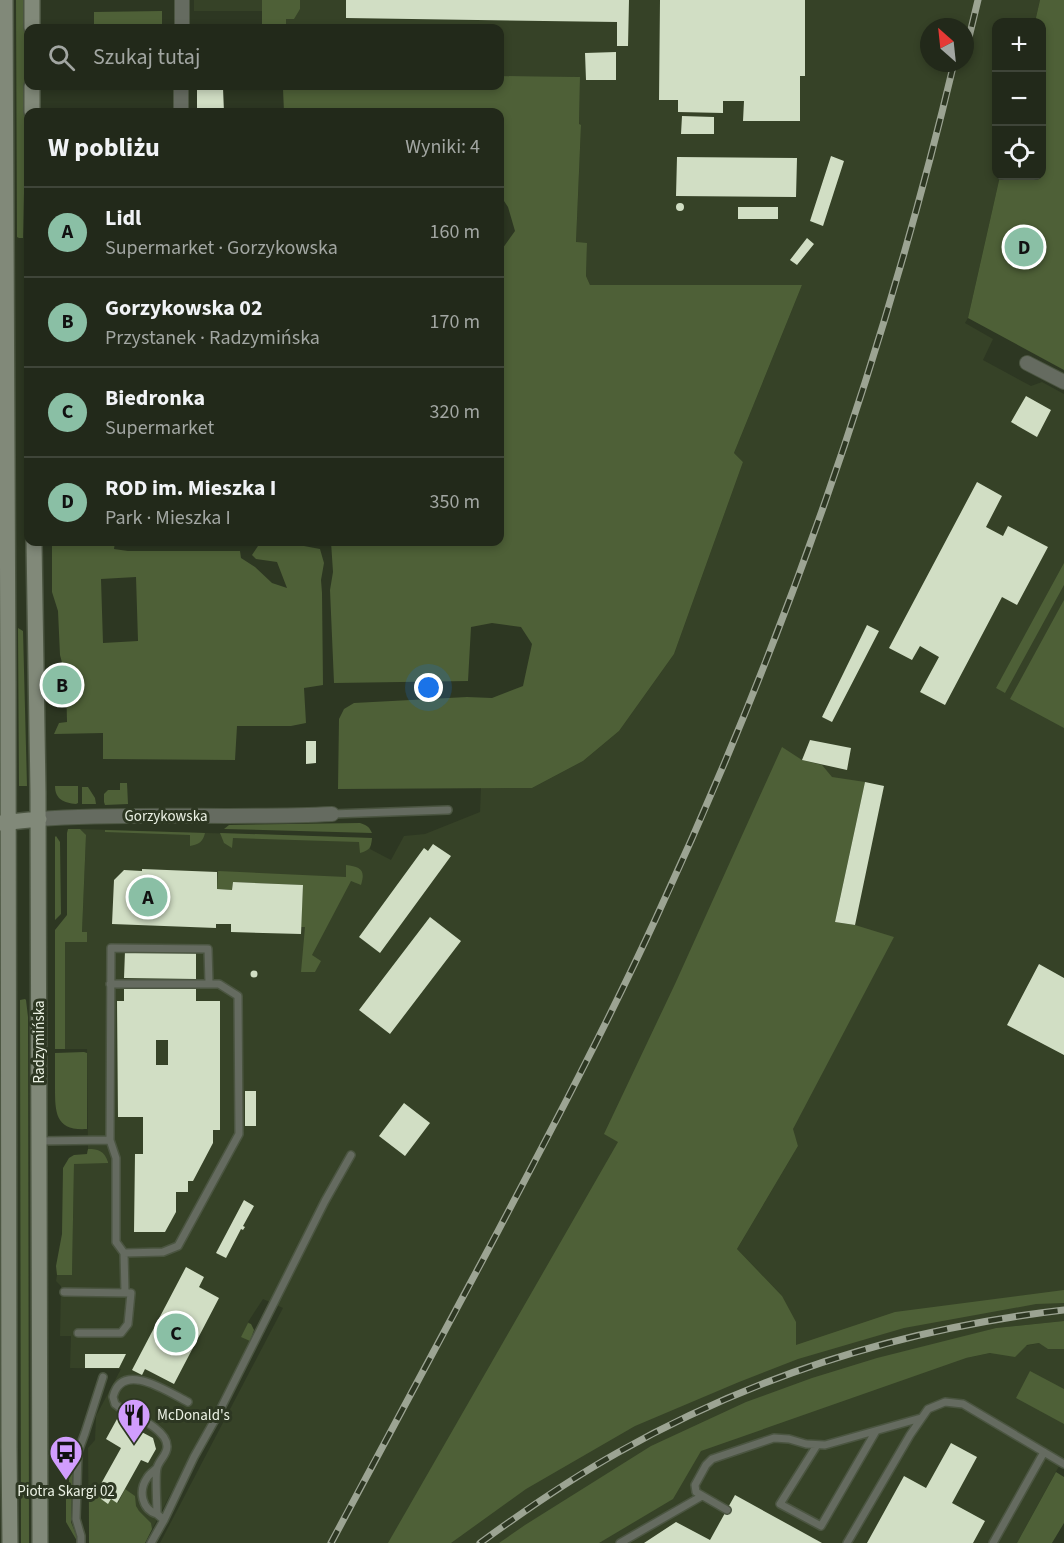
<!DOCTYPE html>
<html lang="pl">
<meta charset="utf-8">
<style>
:root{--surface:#22291a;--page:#2e3527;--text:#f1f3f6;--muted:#a2a6a2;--line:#3f4539;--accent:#8abfa5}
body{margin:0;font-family:"Source Sans 3",sans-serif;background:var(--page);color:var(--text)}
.controls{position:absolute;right:18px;top:18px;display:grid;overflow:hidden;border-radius:12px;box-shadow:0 3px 9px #0003}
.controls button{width:54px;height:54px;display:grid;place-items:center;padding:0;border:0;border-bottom:2px solid var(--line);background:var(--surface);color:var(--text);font:30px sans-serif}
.compass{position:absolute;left:920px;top:18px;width:54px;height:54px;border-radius:50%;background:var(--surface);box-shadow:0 3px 9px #0003;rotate:333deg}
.you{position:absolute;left:429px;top:688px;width:21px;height:21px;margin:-15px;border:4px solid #fff;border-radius:50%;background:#1a73e8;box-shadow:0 0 0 9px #1a73e833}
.badge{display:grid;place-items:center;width:39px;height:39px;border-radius:50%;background:var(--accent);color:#111;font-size:20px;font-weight:700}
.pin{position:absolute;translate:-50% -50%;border:3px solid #fff;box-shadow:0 2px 6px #0006}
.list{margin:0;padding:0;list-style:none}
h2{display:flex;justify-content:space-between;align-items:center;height:78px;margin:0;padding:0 24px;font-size:26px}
h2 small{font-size:20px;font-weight:400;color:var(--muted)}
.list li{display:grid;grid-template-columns:39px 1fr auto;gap:18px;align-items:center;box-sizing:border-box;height:90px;padding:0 24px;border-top:2px solid var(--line)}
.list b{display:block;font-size:22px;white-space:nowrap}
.list p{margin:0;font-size:20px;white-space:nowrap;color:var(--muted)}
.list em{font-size:20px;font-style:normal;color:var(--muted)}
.icon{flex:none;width:33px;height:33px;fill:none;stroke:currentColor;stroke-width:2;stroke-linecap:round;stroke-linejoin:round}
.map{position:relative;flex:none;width:1064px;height:1543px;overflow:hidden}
.search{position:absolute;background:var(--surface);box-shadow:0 3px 9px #0003;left:24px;top:24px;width:480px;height:66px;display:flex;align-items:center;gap:15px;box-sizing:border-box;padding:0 21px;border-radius:12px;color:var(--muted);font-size:22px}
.panel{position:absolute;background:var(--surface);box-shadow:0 3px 9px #0003;left:24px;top:108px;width:480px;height:438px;border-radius:12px}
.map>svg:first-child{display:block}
.built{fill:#364227;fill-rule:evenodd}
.green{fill:#4e6037;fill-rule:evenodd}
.building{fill:#d1dec4;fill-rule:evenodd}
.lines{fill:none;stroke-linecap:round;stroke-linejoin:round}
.lane-casing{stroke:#4b5541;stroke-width:10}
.street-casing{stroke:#4b5541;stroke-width:16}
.secondary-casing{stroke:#4b5541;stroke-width:18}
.lane{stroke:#656b60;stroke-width:7}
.street{stroke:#656b60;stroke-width:14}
.secondary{stroke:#818979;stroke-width:15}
.rail-casing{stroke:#9ca493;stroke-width:7}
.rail{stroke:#2d3722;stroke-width:4.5;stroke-dasharray:14;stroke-linecap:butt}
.labels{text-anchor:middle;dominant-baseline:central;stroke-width:6;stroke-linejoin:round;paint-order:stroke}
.street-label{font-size:15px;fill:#ebf1e4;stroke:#2d3722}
.poi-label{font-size:15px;fill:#ebf1e4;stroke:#2d3722;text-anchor:start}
</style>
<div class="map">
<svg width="1064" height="1543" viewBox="0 0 1064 1543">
<rect width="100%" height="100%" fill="#2d3722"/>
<path class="built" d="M194 0H268L262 1V11H194Z
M300 0H1040L1035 22H996V176H1000L968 318 965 323 993 339 983 360 1031 386 1042 382 1064 394V1321L996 1328 945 1342 966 1358 1064 1338V1457L1017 1543H160L283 1308 263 1299 248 1322 251 1324 254 1330 250 1341 145 1543H89L88 1448 95 1440 96 1416 121 1369 70 1368 71 1336H60L61 1286 56 1281 57 1275 72 1274 74 1164 87 1154 88 1149 87 1049H65V942H87L82 932 86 836 80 829 372 838 370 849 391 860 404 836 425 834 480 812 481 788H532L583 761 619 731 674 654 743 462 734 453 802 285H590L586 276 587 244 576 243 581 125H579L580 77 500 76V28H286V19L300 9ZM929 27H965V63H929ZM792 1129 798 1146 737 1249 782 1296 604 1381Z"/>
<path class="green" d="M16 0H24L25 2V148L23 238H19L17 237Z
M262 0H300V9L294 19H286V28H262Z
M1040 0H1064V370L968 318 1000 176H1042V22H1035Z
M162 11V28H94V12Z
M500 76 580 77 579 124 581 125 576 242 587 243 586 276 590 285H802L734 453 743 462 674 654 619 731 583 761 532 788 338 789 339 719 344 709 354 703 467 697 492 698 523 686 532 644 521 627 492 623 471 627 468 681 334 683 330 590 333 572 331 542H500V252L515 231 508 207 500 195V112H284L283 89 262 88V86H500Z
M52 542H115L114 549 128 551H240L241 558 255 567 272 583 287 588 277 562 256 559 252 555 258 546H304L320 549 324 563 321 580 322 593 323 685 304 688 306 723 291 726H237L235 760 103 759V733L54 734 59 723 67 722 66 678 60 655 58 611 52 592ZM136 577 138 641 103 643 101 579Z
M1064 563V585L1005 693 996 688Z
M1064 600V728L1010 699Z
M18 628 23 631 27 786H19Z
M782 747 802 760 822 765 832 777 865 782 835 922 855 925 894 937 793 1129 798 1146 737 1249 782 1296 796 1322V1345L895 1312 1064 1290V1303L1036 1304 904 1328 798 1359 739 1382 635 1426 526 1489 451 1543H388L618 1142 604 1134 675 984Z
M120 783H127L128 804 105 805 104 802V794L108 790H120Z
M55 786H78V803L76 804C64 803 55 799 55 786Z
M82 787H88L95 798 96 804H82Z
M360 823C366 825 369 826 372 833L224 829 229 825Z
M68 829H80L86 835 82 932H87V942H65V1049H55V930L67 915V833Z
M105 830 205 833C203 842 199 844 190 846V835L105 832Z
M220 833 372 838C371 848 370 850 360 853L359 842 233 838 232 848 224 843Z
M56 836 60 842 61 914 55 920V837Z
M346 865C360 867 366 869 361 885L351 881 312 955 321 961 315 972H301L305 927H301L303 885 233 882 232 890 217 889 218 871 346 877Z
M25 999 26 1000 28 1017 29 1543H21L20 1000Z
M84 1052 87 1053V1129C56 1131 55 1114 55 1088 55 1076 55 1065 55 1053Z
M88 1149C99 1149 104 1151 108 1162V1163L74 1164 72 1275H57L56 1266 62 1234 63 1168 69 1158 74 1155 87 1154Z
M1064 1321V1349H1048L1039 1343 1027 1345 1015 1357 990 1353 966 1358 701 1451 673 1499 599 1543H499L525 1525 651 1446 746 1402 812 1378 877 1358 996 1328Z
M248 1323 251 1324 254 1330 250 1341 241 1337Z
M1030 1371 1064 1389V1424L1016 1398Z
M66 1455H74L72 1488 71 1522 77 1537V1541L66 1522V1489H69V1474H66Z
M1056 1472 1064 1477V1523L1052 1543H1017Z
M89 1487 103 1495 101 1499 108 1503 111 1499 118 1503 125 1489 135 1496 136 1506 139 1511 151 1523 152 1529 145 1543H89Z"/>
<path class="building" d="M346 0H629L628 46H617V22L346 18Z
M660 0H805V76H800V121H743L744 101H723V113L678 112V100H659Z
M616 52V80H586L585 53Z
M223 88 224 112H197V89Z
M682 116 714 117V134H681Z
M831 156 844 161 823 226 810 221Z
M677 157 797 158 796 197 676 196Z
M676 207a4 4 0 1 1 8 0a4 4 0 1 1-8 0Z
M738 207H778V219H738Z
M807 238 814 244 797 265 790 260Z
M1026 396 1051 410 1037 437 1011 422Z
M977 482 1002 496 986 527 1003 536 1008 526 1048 547 1017 605 1002 597 945 705 920 692 939 657 920 646 912 660 889 648Z
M867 625 879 631 832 722 822 717Z
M810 740 851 748 847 770 802 760Z
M306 741H316V763L306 764Z
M865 782 884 786 855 925 835 922Z
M433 844 451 856 380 953 359 937 424 848 428 851Z
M142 869 217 872V889L232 890 233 882 303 885 301 934 231 932V924H216V928L112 924 114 880 124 870 142 871Z
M430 917 461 941 390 1034 359 1010Z
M125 951H196V979L124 978Z
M1039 964 1064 978V1055L1007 1025Z
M250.5 974a3.5 3.5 0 1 1 7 0a3.5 3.5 0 1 1-7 0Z
M196 986V1001H220V1130H213V1143L193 1181H188V1192H176V1212L165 1232H134L135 1154H143V1117H118L117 1001H124V987ZM156 1040H168V1065H156Z
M245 1091H256V1126H245Z
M404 1103 430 1123 405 1156 379 1136Z
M244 1200 254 1206 243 1226 245 1227 243 1230 241 1229 226 1258 216 1253Z
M186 1267 204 1277 199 1287 219 1298 174 1384 145 1369 142 1375 132 1370Z
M85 1354H126L119 1368H85Z
M117 1419 153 1438 156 1449 148 1463 141 1460 117 1503 111 1499 108 1504 101 1499 103 1495 97 1491 121 1448 106 1439Z
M951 1443 977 1457 952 1503 985 1521 973 1543H867L904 1476 926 1488Z
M735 1495 822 1543H644L676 1522 710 1540Z"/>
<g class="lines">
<defs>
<path id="lane" d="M332 814 448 810
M110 984H219L238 996 239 1134 178 1246 163 1252 124 1253 116 1242V1158L110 1140 111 948 208 949 209 983
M39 1141 110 1140
M124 1253 125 1292
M64 1292 131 1293 128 1324 121 1333H78
M817 1445 780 1504 821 1526 876 1431
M727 1510 696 1492 695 1485 706 1465 712 1459 774 1438 789 1439 806 1444 825 1445 921 1418
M157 1514C142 1510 138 1491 147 1478 149 1474 154 1471 157 1468
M164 1520 157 1514C157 1503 155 1477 157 1468 159 1460 167 1455 167 1447 168 1429 132 1415 119 1407L115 1404 113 1397C122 1360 168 1392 188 1402
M81 1543V1536L76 1519 78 1452 85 1433 103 1377
M151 1543 164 1520 194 1457 217 1416 325 1201 351 1155
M620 1543 702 1496
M847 1543 910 1435 928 1409 945 1402 963 1404 1064 1464
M993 1543 1044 1452"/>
<path id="street" d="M182 28V0
M181 112V86
M1027 363 1064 382
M39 819C136 812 234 819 332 814"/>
<path id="secondary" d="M5 0 8 681 9 1448 10 1543
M32 0V28
M32 86V112
M34 542 38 792 40 1543
M0 823 39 819"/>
</defs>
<use href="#lane" class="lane-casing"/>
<use href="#street" class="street-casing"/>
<use href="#secondary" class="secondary-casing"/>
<use href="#lane" class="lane"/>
<use href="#street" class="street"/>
<use href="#secondary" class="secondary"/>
<defs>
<path id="rail" d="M965 54 978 0
M331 1543C383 1445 436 1348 488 1250 546 1140 604 1031 656 918 783 644 884 357 954 63
M480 1543C524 1511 569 1480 617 1453 755 1375 907 1328 1064 1310"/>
</defs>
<use href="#rail" class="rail-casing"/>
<use href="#rail" class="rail"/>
</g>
<defs>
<symbol id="restaurant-pin" viewBox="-11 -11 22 30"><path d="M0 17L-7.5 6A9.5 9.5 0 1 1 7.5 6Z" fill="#d19dfe" stroke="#2d3722"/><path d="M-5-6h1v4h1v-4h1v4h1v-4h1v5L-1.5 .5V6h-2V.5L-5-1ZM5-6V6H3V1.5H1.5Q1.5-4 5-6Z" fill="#111"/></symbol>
<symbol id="bus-pin" viewBox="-11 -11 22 30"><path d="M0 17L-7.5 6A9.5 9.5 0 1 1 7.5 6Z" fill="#d19dfe" stroke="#2d3722"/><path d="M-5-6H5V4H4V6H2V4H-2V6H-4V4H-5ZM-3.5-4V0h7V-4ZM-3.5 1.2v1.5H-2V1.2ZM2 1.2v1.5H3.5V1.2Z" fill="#111"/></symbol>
</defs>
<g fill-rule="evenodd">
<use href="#restaurant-pin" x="115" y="1396" width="38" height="52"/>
<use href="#bus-pin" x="47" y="1433" width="38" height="52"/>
</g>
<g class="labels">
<g class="street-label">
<text x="166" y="816">Gorzykowska</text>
<text transform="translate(39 1042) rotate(-90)">Radzymińska</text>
</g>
<g class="poi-label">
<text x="157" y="1415">McDonald's</text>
<text x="66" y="1491" text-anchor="middle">Piotra Skargi 02</text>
</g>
</g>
</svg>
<div class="controls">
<button>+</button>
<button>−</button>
<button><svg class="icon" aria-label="locate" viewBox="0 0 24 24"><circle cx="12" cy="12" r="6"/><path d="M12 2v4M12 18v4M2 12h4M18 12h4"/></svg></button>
</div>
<svg class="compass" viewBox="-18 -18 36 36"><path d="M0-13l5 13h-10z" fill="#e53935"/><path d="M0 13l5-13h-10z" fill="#a2a6a2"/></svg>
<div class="you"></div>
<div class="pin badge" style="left:148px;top:897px">A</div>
<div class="pin badge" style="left:62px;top:685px">B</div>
<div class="pin badge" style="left:176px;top:1333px">C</div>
<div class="pin badge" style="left:1024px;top:247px">D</div>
<div class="search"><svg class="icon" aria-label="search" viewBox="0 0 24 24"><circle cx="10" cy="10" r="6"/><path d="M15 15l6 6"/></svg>Szukaj tutaj</div>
<section class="panel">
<h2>W pobliżu<small>Wyniki: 4</small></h2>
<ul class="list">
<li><span class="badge">A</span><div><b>Lidl</b><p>Supermarket · Gorzykowska</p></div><em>160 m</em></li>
<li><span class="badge">B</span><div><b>Gorzykowska 02</b><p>Przystanek · Radzymińska</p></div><em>170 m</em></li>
<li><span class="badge">C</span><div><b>Biedronka</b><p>Supermarket</p></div><em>320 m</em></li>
<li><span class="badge">D</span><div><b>ROD im. Mieszka I</b><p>Park · Mieszka I</p></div><em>350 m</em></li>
</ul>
</section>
</div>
